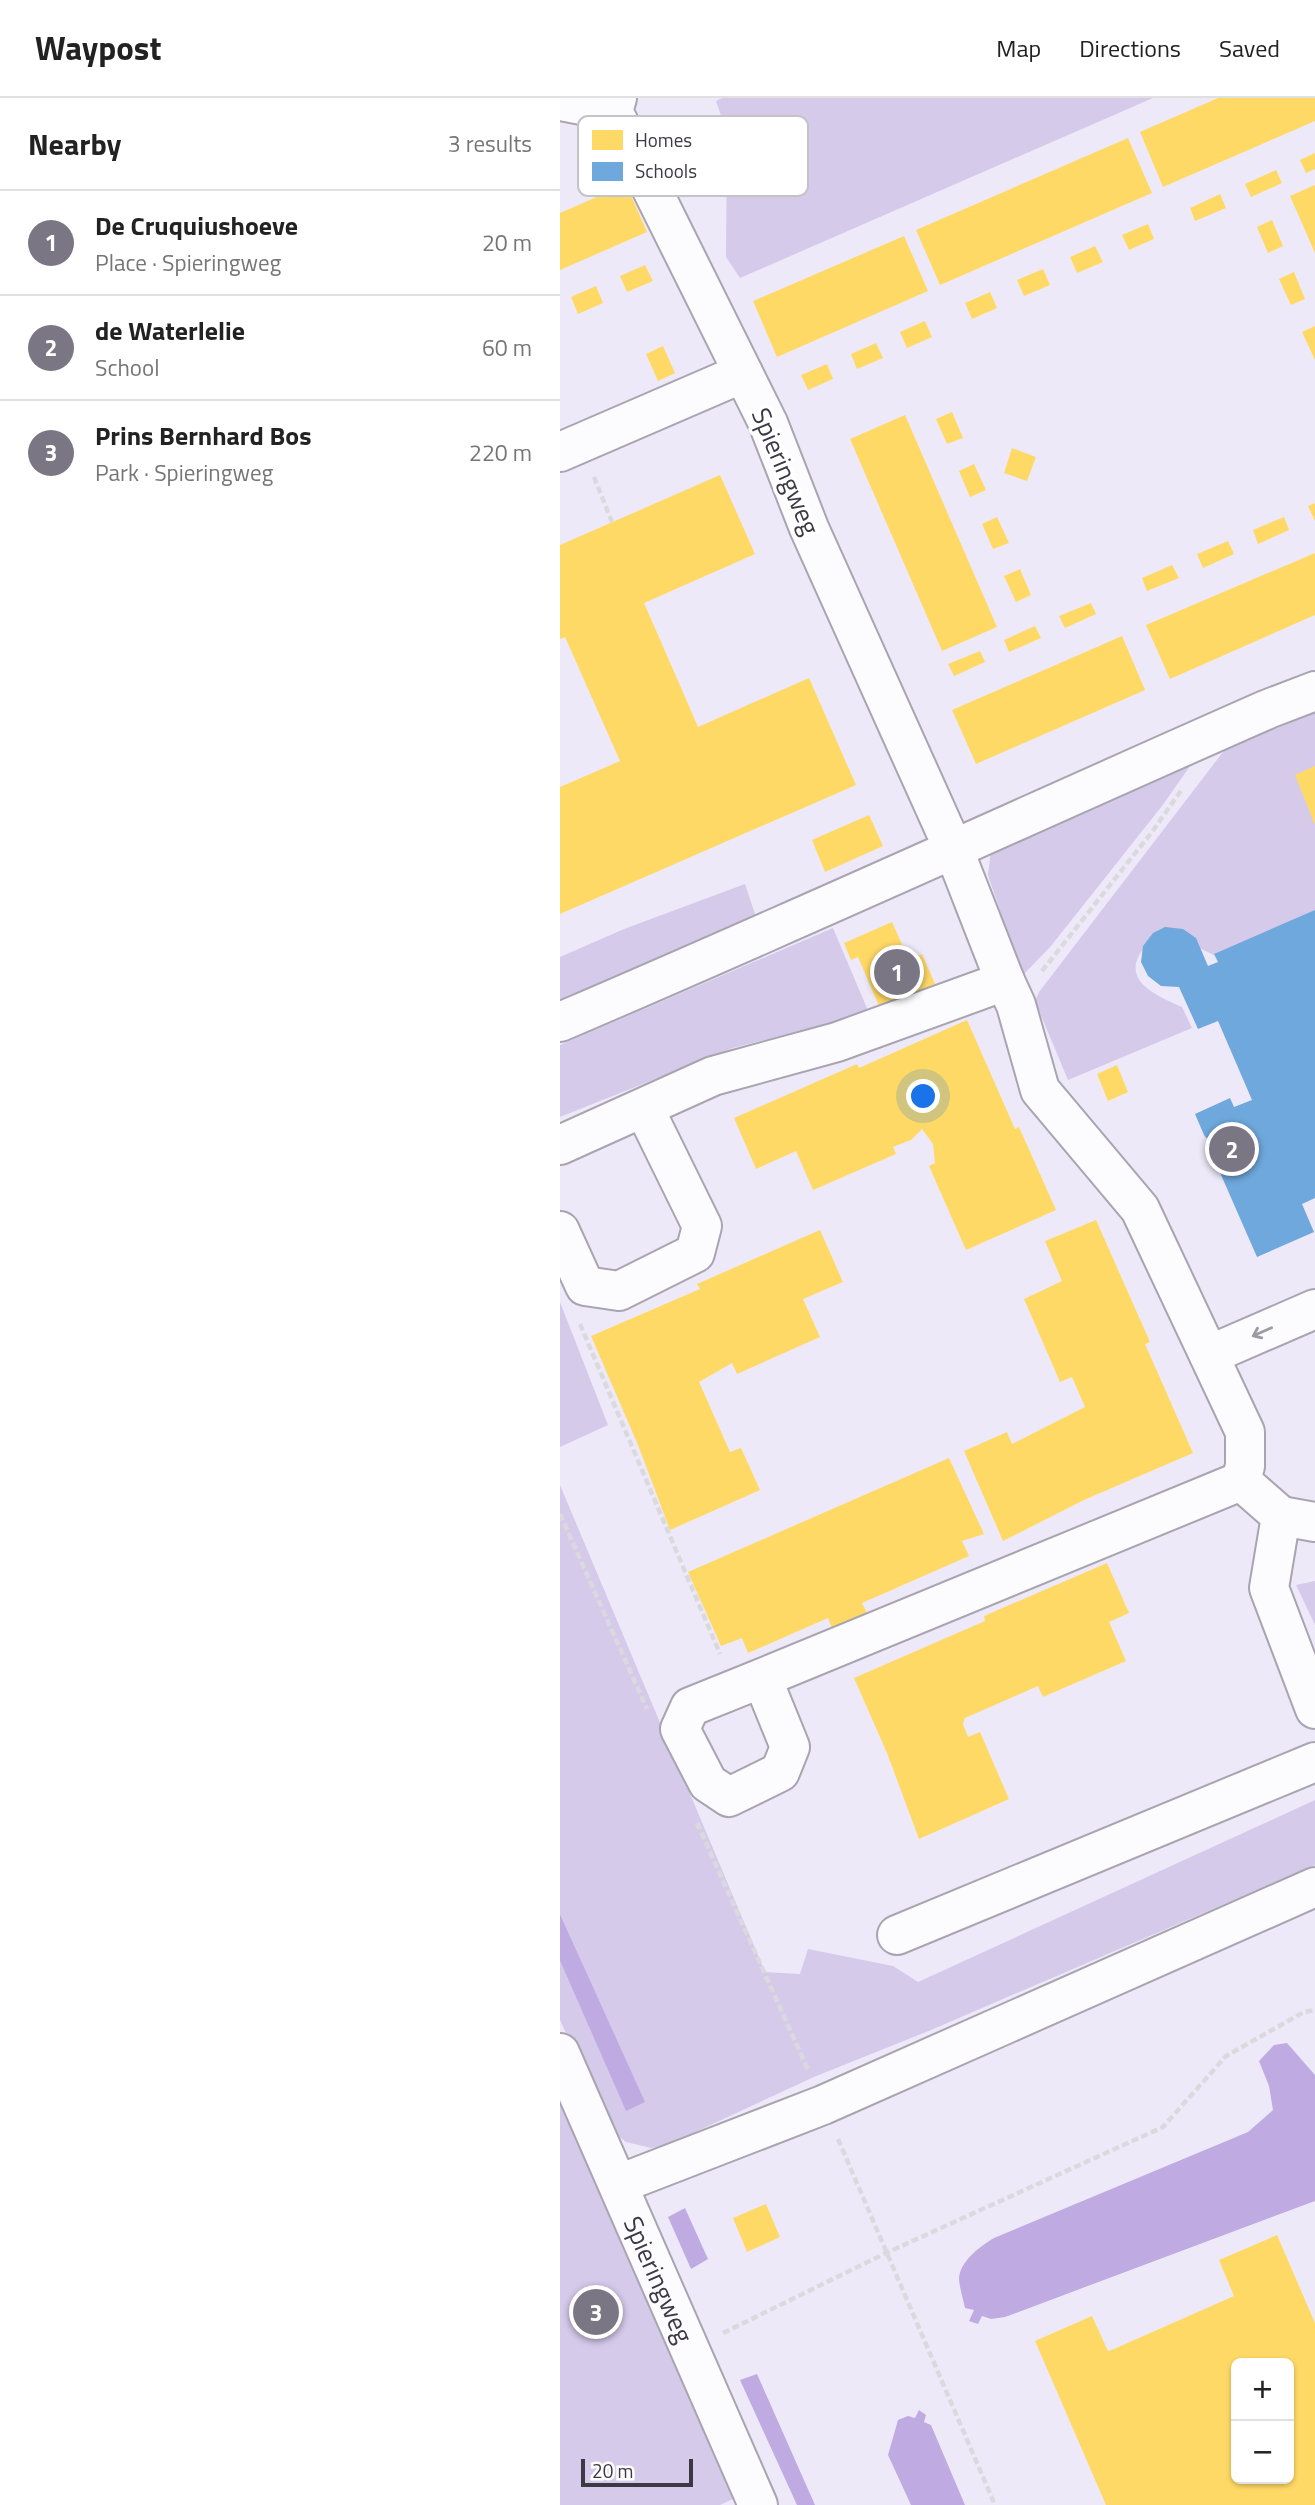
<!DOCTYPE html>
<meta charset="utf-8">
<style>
:root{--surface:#fff;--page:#f2f2f2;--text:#222;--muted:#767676;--line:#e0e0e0;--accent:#7a7684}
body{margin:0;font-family:"Titillium Web",sans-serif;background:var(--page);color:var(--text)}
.controls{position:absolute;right:21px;bottom:21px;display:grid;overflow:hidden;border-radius:10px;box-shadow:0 2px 5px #0004}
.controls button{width:63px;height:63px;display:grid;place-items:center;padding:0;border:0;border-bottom:2px solid var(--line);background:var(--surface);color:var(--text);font:35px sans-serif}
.scale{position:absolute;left:21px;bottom:18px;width:112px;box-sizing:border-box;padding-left:7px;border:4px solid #3c3845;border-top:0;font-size:19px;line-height:24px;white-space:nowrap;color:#3c3845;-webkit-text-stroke:5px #fff;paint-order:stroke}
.you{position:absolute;left:364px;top:999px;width:24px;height:24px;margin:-18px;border:5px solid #fff;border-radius:50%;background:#1a73e8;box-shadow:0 0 0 10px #1a73e833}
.badge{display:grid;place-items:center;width:46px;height:46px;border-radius:50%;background:var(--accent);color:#fff;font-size:23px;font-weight:700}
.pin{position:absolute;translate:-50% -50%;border:4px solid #fff;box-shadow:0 2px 7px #0006}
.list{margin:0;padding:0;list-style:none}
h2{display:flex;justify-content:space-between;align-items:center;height:91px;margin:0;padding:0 28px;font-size:30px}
h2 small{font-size:23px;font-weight:400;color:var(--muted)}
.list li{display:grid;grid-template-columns:46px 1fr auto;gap:21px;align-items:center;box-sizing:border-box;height:105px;padding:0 28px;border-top:2px solid var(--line)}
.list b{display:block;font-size:26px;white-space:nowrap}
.list p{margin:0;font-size:23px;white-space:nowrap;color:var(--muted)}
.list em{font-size:23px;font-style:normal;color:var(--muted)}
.map{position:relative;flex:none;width:755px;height:2407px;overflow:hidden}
header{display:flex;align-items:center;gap:42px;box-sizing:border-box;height:98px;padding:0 35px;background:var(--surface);border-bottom:2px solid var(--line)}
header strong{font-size:33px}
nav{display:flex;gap:38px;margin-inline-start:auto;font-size:24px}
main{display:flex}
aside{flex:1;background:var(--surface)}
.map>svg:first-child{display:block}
.green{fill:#d6caeb}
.water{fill:#bfabe2}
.homes{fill:#ffd966;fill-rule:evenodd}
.schools{fill:#6fa8dc}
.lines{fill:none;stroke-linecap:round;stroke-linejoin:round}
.minor-casing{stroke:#a8a4b0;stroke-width:42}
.path{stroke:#dadade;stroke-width:4.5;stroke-dasharray:7 3.5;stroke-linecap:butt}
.minor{stroke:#fcfcfe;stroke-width:38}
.oneway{stroke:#9c9aa2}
.labels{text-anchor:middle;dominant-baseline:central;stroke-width:7;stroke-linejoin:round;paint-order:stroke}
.street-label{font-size:26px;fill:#3c3845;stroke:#fff}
.key{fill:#fff;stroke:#c4c3c7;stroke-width:2}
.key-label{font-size:19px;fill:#3c3845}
</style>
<header>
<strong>Waypost</strong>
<nav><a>Map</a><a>Directions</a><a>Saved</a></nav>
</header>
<main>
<aside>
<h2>Nearby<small>3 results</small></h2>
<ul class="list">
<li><span class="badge">1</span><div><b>De Cruquiushoeve</b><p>Place · Spieringweg</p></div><em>20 m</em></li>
<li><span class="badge">2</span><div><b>de Waterlelie</b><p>School</p></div><em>60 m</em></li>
<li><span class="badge">3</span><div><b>Prins Bernhard Bos</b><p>Park · Spieringweg</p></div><em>220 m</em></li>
</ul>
</aside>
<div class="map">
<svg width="755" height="2407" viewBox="0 0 755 2407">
<rect width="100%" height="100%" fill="#eee9f8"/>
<path class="green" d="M162 0H593L180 180 166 159 167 35 156 3Z
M755 612V819L660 860 623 842 589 844C555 880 593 896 622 909L632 930 508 982 475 903 479 894 666 650Z
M640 654 602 708 491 848 464 876 452 848 428 777 432 743Z
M185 786 197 822 0 909V859L64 831Z
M273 830 309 915 173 950 0 1019V947Z
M0 1204 48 1327 0 1349Z
M0 1387 205 1874 240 1876 248 1851 333 1868 358 1884 755 1702V1767L371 1932 254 1979 107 2047 91 2050 66 2044 49 2031 0 1922V1863L66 2012 84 2004 0 1816Z
M755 1483V1527L736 1487Z
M0 1999 177 2399 160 2407H0Z"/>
<path class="water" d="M0 1816 85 2004 66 2013 0 1863Z
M727 1945 755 1977V2103L445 2219 431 2221 422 2218 418 2226 409 2223 414 2212 405 2210C403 2201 400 2191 399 2182 399 2163 421 2148 434 2140L688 2034 713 2012 709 1988 699 1963 714 1947Z
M125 2110 148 2161 131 2171 108 2119Z
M197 2276 255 2407H237L180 2282Z
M359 2312 366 2317 364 2324 371 2327 405 2407H351L328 2357 338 2322 348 2318 355 2320Z"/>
<path class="homes" d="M658 0H755V23L603 89 580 34Z
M568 40 592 95 380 187 356 132Z
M755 55V71L746 75 740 62Z
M716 72 722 85 691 99 685 86Z
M66 86 87 134 0 172V115Z
M755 87V155L730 98Z
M660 96 666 110 635 123 630 110Z
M712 122 723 148 708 155 697 129Z
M588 126 594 141 569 152 562 137Z
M344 138 368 193 217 259 193 203Z
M535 148 543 164 517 175 510 159Z
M85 167 93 183 67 194 60 178Z
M483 171 490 187 464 198 457 182Z
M734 174 745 201 731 207 719 181Z
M36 188 43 205 18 216 11 199Z
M430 194 437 210 412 221 405 205Z
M365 223 372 239 347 250 340 234Z
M755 228V262L742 234Z
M316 245 323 260 297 271 291 256Z
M103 248 115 275 98 283 86 256Z
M267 266 273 281 248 292 241 277Z
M392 314 403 340 387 346 376 321Z
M345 317 437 529 382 553 290 341Z
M452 350 476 359 467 383 444 375Z
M414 366 426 392 410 399 399 373Z
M160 377 195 456 84 505 122 592 138 629 249 580 296 687 0 816V689L60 663 5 539 0 541V447Z
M755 405V423L748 408Z
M437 419 449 445 433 451 422 426Z
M724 419 729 432 698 446 693 432Z
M668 443 674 456 643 470 637 456Z
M755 455V517L610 581 586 527Z
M612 467 619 480 587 493 582 480Z
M460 471 471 497 456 504 444 478Z
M531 505 536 516 505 530 499 518Z
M475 528 481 540 449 554 444 542Z
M562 538 585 592 416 666 392 612Z
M420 553 425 564 394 578 388 566Z
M755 668V727L735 677Z
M309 717 323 748 265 774 252 742Z
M332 824 349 862 362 856 375 886 335 903 322 915 298 859 291 862 284 845Z
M407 922 455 1031 459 1029 496 1112 406 1152 369 1068 375 1065 373 1046 362 1031 351 1042 333 1049 336 1056 253 1092 236 1053 196 1071 174 1020 297 966 299 970Z
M557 967 568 994 548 1003 537 976Z
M536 1122 590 1244 585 1246 633 1355 524 1402 443 1443 404 1353 447 1334 452 1346 525 1309 512 1279 500 1284 464 1201 502 1183 485 1143Z
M260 1132 283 1184 243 1201 260 1239 177 1276 172 1265 139 1284 170 1354 181 1350 200 1392 110 1432 78 1347 31 1238 140 1191 137 1186Z
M389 1360 424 1436 402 1443 409 1458 302 1505 307 1515 272 1530 268 1520 188 1555 182 1540 161 1548 128 1474Z
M547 1465 569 1515 549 1524 566 1563 483 1599 478 1588 405 1620 403 1626 408 1639 420 1634 449 1701 359 1741 327 1655 294 1580 425 1523 424 1518Z
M206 2106 220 2139 187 2154 173 2120Z
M717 2137 755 2225V2407H546L475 2243 532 2218 548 2253 554 2251 674 2198 659 2162ZM676 2265H729V2381H676Z"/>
<path class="schools" d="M755 812V1100L742 1106 754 1134 697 1159 658 1070 656 1052 644 1037 635 1016 670 1000 674 1009 692 1002 658 923 638 931 619 889 601 888 588 878 581 864 583 848 593 835 605 829 623 831 636 840 648 868 658 864 654 856Z"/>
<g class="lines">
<defs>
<g id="minor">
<path d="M0 3 53 13"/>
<path d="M0 354 183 275"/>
<path d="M445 883 456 907 480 992 580 1111 685 1334V1368L681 1383 721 1418 709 1490 755 1611"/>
<path d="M0 924C237 823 472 715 708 611L755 593"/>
<path d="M0 1047 153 978 277 944 445 883 393 750 249 430 208 325 53 13 57 0"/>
<path d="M0 1133 25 1188 59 1193 135 1155 142 1128 84 1010"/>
<path d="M649 1257 755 1211"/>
<path d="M721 1418 755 1424"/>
<path d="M202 1580 230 1649 220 1674 169 1699 148 1685 120 1631 130 1609 202 1580 681 1383"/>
<path d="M337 1837 755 1664"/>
<path id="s1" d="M0 1955 198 2407"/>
<path d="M59 2086 263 2007 755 1789"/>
</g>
</defs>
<use href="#minor" class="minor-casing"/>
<path class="path" d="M34 379 52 424
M482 873 592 734 622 691
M20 1226 160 1556
M0 1416 87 1611
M137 1725 248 1972
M278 2041 435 2407
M163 2235 326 2155 603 2029 666 1958 744 1914 755 1912"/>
<use href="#minor" class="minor"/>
</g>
<defs><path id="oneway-shaft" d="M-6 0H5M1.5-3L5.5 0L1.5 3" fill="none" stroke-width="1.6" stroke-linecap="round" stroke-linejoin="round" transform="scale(1.75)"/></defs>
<use class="oneway" href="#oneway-shaft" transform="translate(702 1234) rotate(156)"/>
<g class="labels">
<g class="street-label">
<text transform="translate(226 373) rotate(67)">Spieringweg</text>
<text stroke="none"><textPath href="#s1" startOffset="247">Spieringweg</textPath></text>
</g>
</g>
<rect x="18" y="18" width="230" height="80" rx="10" class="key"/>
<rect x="32" y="32" width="31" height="20" fill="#ffd966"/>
<rect x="32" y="64" width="31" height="19" fill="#6fa8dc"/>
<g class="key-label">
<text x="75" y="49">Homes</text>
<text x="75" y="80">Schools</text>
</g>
</svg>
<div class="controls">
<button>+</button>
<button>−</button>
</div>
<div class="scale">20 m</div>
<div class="you"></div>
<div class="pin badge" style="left:337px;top:874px">1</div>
<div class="pin badge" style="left:672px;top:1051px">2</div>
<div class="pin badge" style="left:36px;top:2214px">3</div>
</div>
</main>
